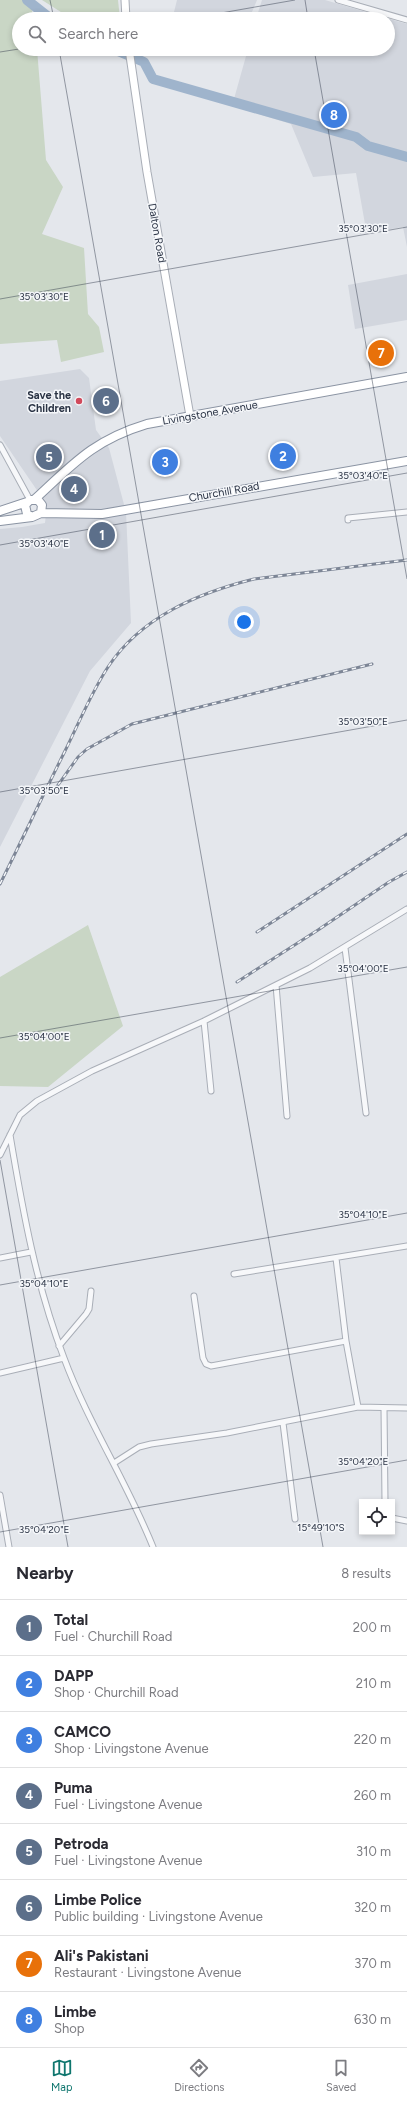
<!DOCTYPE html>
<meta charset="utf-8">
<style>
:root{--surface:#fff;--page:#f7f7f7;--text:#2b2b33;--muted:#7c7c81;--line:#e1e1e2;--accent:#0f766e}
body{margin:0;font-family:Figtree,sans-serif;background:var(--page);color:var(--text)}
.controls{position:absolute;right:12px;bottom:12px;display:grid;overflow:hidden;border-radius:0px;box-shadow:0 2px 6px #0003}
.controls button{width:36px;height:36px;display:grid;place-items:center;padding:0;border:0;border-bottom:1px solid var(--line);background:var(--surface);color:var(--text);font:20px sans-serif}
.you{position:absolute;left:244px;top:622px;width:14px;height:14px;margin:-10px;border:3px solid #fff;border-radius:50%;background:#1a73e8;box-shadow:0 0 0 6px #1a73e833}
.badge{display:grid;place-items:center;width:26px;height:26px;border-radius:50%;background:var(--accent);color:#fff;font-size:13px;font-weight:700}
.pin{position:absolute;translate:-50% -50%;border:2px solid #fff;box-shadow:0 1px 4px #0006}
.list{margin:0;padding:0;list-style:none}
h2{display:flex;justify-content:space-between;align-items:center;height:52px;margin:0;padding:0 16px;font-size:17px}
h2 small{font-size:13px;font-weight:400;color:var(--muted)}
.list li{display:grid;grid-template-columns:26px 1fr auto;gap:12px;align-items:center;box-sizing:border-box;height:56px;padding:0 16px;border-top:1px solid var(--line)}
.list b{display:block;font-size:15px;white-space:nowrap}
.list p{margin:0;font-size:13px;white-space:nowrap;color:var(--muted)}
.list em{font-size:13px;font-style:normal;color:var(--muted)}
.icon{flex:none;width:22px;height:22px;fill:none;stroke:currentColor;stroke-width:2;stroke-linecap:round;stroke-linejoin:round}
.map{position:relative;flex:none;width:407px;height:1547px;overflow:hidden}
.search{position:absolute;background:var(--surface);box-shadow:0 2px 6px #0003;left:12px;right:12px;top:12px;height:44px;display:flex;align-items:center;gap:10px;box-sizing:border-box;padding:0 14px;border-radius:22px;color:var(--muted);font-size:15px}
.sheet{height:500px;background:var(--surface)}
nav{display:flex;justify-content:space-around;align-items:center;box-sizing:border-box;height:56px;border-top:1px solid var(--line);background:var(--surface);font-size:11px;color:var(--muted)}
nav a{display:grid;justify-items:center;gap:2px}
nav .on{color:var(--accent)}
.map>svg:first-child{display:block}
.built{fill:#d2d6de}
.green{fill:#c9d6c5}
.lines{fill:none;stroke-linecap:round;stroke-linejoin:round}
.river{stroke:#9fb4cc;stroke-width:10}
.minor-casing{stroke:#a9aeb7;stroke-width:7}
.secondary-casing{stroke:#a9aeb7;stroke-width:9}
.trunk-casing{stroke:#8b94a3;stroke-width:10}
.minor{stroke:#f7f8fa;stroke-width:5}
.secondary{stroke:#fff;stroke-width:7}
.trunk{stroke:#fff;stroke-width:8}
.rail-casing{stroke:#7d8696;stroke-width:3}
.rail{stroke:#f4f6f9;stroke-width:1.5;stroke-dasharray:4.5;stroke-linecap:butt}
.ticks{fill:none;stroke:#2b3445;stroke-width:1;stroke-opacity:0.45}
.poi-dot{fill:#d1495b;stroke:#f4f6f9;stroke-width:1.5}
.labels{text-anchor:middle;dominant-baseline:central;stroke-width:3;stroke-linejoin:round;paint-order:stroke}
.street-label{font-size:11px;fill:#2b3445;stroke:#f4f6f9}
.poi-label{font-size:11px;font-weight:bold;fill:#2b3445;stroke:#f4f6f9;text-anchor:end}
.ticks-label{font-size:10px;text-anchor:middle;fill:#2b3445;stroke:#f4f6f9;stroke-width:3;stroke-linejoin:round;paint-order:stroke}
</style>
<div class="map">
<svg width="407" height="1547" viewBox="0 0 407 1547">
<rect width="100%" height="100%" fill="#e4e7ec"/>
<path class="built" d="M177 0H257L249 19H190L174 12Z
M262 0H325L407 24V247L403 227 360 234 358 225 365 224 356 173 313 177 291 124 232 106 248 49H388V19H256Z
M407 274V320L355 329 348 285Z
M80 369 89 378 96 430 109 448 126 512 131 623 90 671 0 847V529L22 527 45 523 47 505 0 436V381Z"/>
<path class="green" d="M0 0H31L33 19H19V49H37L46 160 63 187 42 234 84 248 88 314 99 327 104 352 61 362 57 340 0 344Z
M42 0H118L120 19H65L64 14Z
M88 925 123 1026 48 1087 0 1086V977Z"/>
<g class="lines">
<path class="river" d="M27 0 51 19
M113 49 144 62 153 79 356 137 368 146 407 157"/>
<defs>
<path id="minor" d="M338 0 407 20
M0 445 30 500
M348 520V518L407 512
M345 948 366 1113
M276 985 287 1116
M204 1021 211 1091
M10 1135C23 1212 36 1285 64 1358 88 1423 127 1482 153 1547
M0 1155 20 1115 37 1101 92 1071 204 1021 310 968 407 909
M0 1258 31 1252
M336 1258 346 1341 358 1407
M234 1274 407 1246
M194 1296 203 1358 206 1364 211 1366 346 1341
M59 1346 86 1314 89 1309 91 1291
M0 1373 64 1358
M384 1408 385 1502
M283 1423 295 1519
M114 1463 139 1447 151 1444 227 1433 358 1407 407 1408
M0 1495 9 1547
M392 1518 407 1521"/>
<path id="secondary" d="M125 0 126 19
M129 49 147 172 190 416"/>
<path id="trunk" d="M35 499C74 463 94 440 147 424L407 377
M0 511 27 502
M41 513 42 505 38 500H30L25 505 27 514 32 517 41 513 102 514 407 461
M0 521 32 517"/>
</defs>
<use href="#minor" class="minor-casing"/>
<use href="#secondary" class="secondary-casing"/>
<use href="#trunk" class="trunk-casing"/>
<use href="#minor" class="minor"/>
<use href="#secondary" class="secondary"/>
<use href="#trunk" class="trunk"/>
<defs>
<path id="rail" d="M53 792 78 757 87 749 132 724 372 664
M0 884C22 840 43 795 65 751 79 723 91 693 108 667 141 617 198 593 254 579L407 560
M257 932 407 834
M237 982 318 930 389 882 407 872"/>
</defs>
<use href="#rail" class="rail-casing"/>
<use href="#rail" class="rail"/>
</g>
<path class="ticks" d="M50 0 54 19M305 0 308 19M187 19 295 0M59 49 323 1547M314 49 407 579M0 52 19 49M0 299 407 227M0 545 407 473M0 792 407 720M0 1038 407 967M0 1160 68 1547M0 1285 407 1213M0 1532 407 1460"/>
<circle class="poi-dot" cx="79" cy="401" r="4"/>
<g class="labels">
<g class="street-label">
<text transform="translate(157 233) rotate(80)">Dalton Road</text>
<text transform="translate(210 413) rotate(-10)">Livingstone Avenue</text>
<text transform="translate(224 492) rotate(-10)">Churchill Road</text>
</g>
<g class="poi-label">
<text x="71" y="395">Save the<tspan x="71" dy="13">Children</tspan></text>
</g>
</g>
<g class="ticks-label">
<text x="363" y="232">35°03'30"E</text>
<text x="44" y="300">35°03'30"E</text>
<text x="363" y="479">35°03'40"E</text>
<text x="44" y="547">35°03'40"E</text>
<text x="363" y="725">35°03'50"E</text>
<text x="44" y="794">35°03'50"E</text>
<text x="363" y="972">35°04'00"E</text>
<text x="44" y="1040">35°04'00"E</text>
<text x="363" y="1218">35°04'10"E</text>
<text x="44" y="1287">35°04'10"E</text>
<text x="363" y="1465">35°04'20"E</text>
<text x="321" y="1531">15°49'10"S</text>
<text x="44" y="1533">35°04'20"E</text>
</g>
</svg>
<div class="controls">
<button><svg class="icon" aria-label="locate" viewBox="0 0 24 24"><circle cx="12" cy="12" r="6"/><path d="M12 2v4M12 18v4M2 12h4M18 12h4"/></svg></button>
</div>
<div class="you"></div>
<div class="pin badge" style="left:102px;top:535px;background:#5c6f8a">1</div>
<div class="pin badge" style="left:283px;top:456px;background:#3f7fe0">2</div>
<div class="pin badge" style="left:165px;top:462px;background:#3f7fe0">3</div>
<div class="pin badge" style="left:74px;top:489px;background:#5c6f8a">4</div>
<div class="pin badge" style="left:49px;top:457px;background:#5c6f8a">5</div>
<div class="pin badge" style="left:106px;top:401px;background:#5c6f8a">6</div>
<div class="pin badge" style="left:381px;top:353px;background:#e8710a">7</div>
<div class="pin badge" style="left:334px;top:115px;background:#3f7fe0">8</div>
<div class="search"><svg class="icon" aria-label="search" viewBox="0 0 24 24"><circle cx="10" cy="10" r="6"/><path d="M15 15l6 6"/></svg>Search here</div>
</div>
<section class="sheet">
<h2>Nearby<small>8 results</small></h2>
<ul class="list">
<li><span class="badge" style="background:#5c6f8a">1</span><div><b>Total</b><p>Fuel · Churchill Road</p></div><em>200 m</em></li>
<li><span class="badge" style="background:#3f7fe0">2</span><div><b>DAPP</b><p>Shop · Churchill Road</p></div><em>210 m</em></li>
<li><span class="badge" style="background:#3f7fe0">3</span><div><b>CAMCO</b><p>Shop · Livingstone Avenue</p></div><em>220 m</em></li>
<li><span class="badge" style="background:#5c6f8a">4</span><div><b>Puma</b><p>Fuel · Livingstone Avenue</p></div><em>260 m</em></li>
<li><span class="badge" style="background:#5c6f8a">5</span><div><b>Petroda</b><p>Fuel · Livingstone Avenue</p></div><em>310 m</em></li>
<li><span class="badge" style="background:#5c6f8a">6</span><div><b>Limbe Police</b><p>Public building · Livingstone Avenue</p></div><em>320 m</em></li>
<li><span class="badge" style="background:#e8710a">7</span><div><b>Ali's Pakistani</b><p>Restaurant · Livingstone Avenue</p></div><em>370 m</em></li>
<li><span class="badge" style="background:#3f7fe0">8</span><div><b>Limbe</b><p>Shop</p></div><em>630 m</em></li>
</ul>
</section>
<nav>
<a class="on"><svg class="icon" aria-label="map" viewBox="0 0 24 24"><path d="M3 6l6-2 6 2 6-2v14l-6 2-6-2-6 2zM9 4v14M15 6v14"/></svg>Map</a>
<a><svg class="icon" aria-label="directions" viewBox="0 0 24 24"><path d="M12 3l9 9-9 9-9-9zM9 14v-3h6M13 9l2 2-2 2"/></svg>Directions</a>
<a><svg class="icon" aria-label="saved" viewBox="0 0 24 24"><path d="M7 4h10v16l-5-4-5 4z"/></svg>Saved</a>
</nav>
